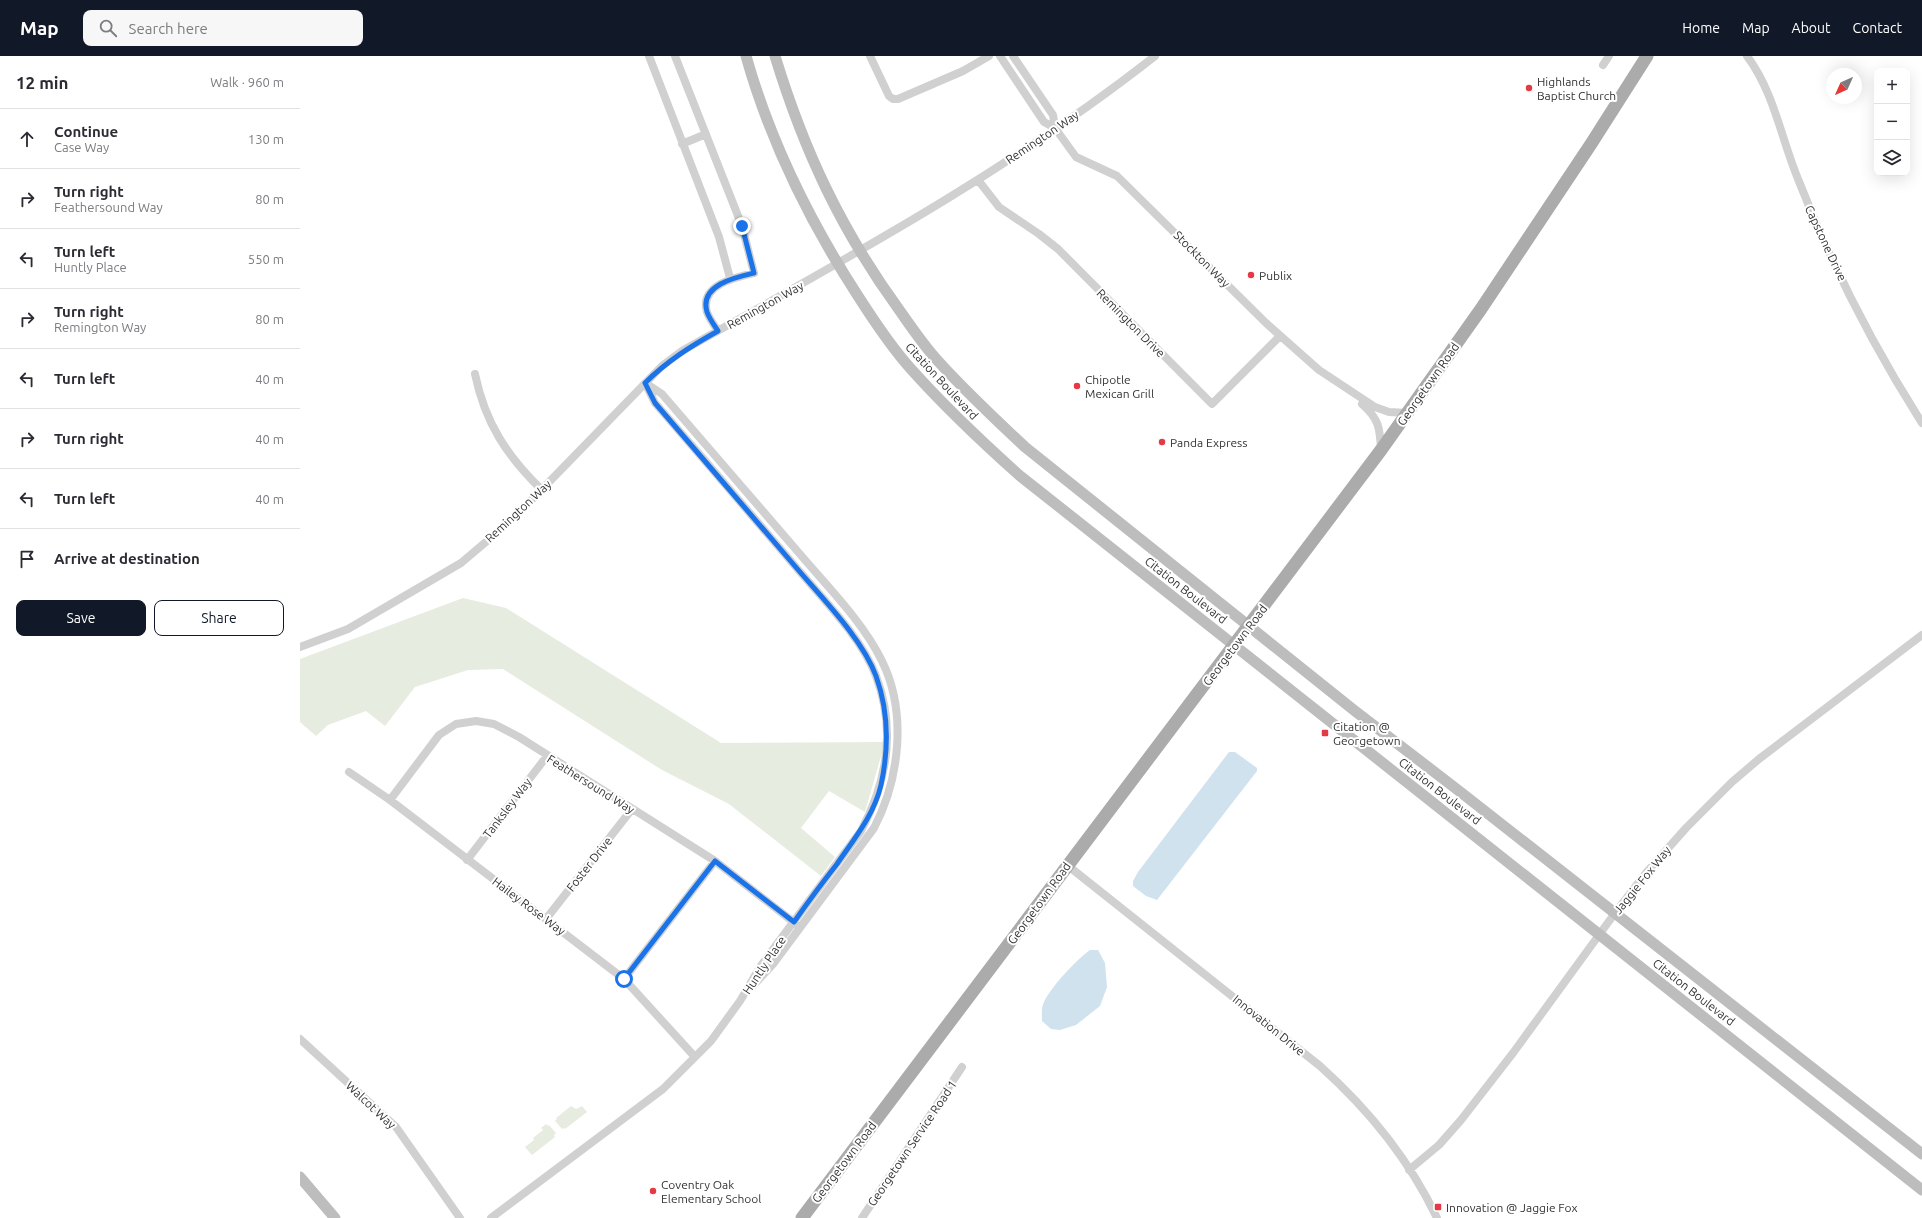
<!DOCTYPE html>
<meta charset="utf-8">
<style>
:root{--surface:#fff;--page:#f7f7f7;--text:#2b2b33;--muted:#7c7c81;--line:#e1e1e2;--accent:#111827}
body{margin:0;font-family:Ubuntu,sans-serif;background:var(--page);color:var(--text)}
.controls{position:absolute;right:12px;top:12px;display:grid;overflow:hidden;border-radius:8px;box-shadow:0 4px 16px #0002}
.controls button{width:36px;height:36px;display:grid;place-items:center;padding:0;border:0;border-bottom:1px solid var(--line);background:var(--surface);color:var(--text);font:20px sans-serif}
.compass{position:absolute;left:1526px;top:12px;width:36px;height:36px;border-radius:50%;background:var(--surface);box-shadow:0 4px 16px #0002;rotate:225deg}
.stop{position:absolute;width:12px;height:12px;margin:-9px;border:3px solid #1a73e8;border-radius:50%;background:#fff}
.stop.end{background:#1a73e8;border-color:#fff;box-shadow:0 1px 4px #0008}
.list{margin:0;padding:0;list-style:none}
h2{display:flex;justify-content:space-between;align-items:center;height:52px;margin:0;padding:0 16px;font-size:17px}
h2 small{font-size:13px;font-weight:400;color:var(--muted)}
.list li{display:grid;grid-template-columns:26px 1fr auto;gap:12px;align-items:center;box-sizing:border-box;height:60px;padding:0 16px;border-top:1px solid var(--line)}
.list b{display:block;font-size:15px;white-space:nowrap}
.list p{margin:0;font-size:13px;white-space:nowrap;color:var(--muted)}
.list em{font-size:13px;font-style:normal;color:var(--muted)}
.actions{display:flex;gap:8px;padding:12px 16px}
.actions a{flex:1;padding:9px 0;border:1px solid var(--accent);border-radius:8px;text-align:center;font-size:14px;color:var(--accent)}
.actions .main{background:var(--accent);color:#fff}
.icon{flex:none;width:22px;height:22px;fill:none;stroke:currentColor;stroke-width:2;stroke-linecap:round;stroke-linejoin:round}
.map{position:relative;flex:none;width:1622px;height:1162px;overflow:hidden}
header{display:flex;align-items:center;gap:24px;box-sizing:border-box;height:56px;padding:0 20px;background:var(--accent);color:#fff}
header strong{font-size:19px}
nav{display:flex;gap:22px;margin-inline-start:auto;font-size:14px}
.search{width:280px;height:36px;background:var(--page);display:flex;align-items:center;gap:10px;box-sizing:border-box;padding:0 14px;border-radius:8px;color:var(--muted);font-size:15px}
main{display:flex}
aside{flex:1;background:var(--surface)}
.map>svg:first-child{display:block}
.green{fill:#e6ecdf}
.water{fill:#cfe2ee}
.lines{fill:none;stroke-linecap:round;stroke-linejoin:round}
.street{stroke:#d0d0d0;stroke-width:8}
.secondary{stroke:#bdbdbd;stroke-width:11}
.primary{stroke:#ababab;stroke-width:13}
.route{stroke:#1a73e8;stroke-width:5}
.poi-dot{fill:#e63946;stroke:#fff;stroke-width:1.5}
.labels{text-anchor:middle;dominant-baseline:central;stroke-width:4;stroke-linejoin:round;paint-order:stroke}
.poi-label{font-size:12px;fill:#333;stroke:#fff;text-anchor:start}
.street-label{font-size:12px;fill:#333;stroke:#fff}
</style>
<header>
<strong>Map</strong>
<div class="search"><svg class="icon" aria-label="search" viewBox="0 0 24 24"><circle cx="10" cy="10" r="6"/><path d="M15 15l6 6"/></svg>Search here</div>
<nav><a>Home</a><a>Map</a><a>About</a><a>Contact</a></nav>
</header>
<main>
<aside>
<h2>12 min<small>Walk · 960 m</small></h2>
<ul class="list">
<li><svg class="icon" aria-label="ahead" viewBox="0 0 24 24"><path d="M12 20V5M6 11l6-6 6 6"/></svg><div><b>Continue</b><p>Case Way</p></div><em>130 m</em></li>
<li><svg class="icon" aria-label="right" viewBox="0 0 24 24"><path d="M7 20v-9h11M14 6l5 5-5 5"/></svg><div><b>Turn right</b><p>Feathersound Way</p></div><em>80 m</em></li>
<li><svg class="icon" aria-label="left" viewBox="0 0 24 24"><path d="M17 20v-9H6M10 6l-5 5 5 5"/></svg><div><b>Turn left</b><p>Huntly Place</p></div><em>550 m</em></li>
<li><svg class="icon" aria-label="right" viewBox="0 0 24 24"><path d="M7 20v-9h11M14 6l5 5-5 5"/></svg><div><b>Turn right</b><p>Remington Way</p></div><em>80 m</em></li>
<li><svg class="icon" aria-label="left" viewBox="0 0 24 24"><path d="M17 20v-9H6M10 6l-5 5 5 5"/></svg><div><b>Turn left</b></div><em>40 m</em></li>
<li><svg class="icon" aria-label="right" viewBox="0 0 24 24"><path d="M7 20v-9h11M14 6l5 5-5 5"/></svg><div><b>Turn right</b></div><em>40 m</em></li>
<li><svg class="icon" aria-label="left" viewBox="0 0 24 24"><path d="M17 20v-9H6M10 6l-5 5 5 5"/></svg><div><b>Turn left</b></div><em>40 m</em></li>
<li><svg class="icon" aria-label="arrive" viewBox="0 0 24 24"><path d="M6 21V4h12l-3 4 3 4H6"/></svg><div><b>Arrive at destination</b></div></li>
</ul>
<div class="actions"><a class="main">Save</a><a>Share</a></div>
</aside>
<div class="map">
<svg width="1622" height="1162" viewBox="0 0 1622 1162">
<rect width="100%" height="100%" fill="#fff"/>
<path class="green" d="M163 542 206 552 421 687 585 686 565 756 529 735 501 772 535 801 521 820 429 748 362 714 203 613 168 614 115 631 85 670 66 655 28 669 16 680 0 666V603Z
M271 1050 276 1053 282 1050 287 1056 265 1073 264 1072 262 1073 255 1065 257 1063 256 1062Z
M246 1068 248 1070 249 1069 256 1077 254 1079 255 1081 232 1099 225 1091 234 1084 233 1082 243 1074 241 1072Z"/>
<path class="water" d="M929 696H935L957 712V715L857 844 846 840 833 830V825L838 816Z
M790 894H798L805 907 807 931 800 950 776 969 760 974 751 973 742 965C742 959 741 952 744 946 751 931 776 904 790 894Z"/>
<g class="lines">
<path class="street" d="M349 0 419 181 430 222
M375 0 442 170 454 217C436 221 399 229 407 256 409 262 414 269 418 275
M570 0 589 40 593 43H598L663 15 689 0
M700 0 744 66 755 72 776 101 817 120 966 267 1019 314 1075 351 1089 356 1107 357
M713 0 753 59 755 72
M1447 0C1474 36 1481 82 1498 123 1531 208 1573 290 1622 367
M1303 9 1309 0
M382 88 406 78
M678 124 699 151 739 178 758 193 912 348 980 280
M175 318C185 367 207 400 242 434
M347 328 362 338C408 391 453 444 499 497 527 530 563 566 582 605 607 656 600 722 574 772L473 908 452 931
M1062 348C1079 363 1080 372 1081 394
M0 591 48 573 161 507 214 462 362 310 382 295C544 204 709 115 855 0
M49 716 90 744 324 923 395 1001
M90 744 139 679 156 668 176 665 194 668 219 681 415 805 496 868
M167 804 247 700
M767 809 1020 1010C1068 1053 1109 1103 1137 1162
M246 863 332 753
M324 923 415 805
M0 983 96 1071 160 1162
M1109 1114 1139 1089 1161 1064 1213 997 1315 857 1346 817 1386 772 1432 726 1459 703 1622 579
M191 1162 363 1033 411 985 440 945 460 911 561 775C587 726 596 673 576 620 562 582 522 542 495 510 449 456 402 401 355 347L345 327
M562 1162 662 1011"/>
<path class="secondary" d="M446 0C470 85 510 166 558 240 574 265 591 291 611 313 645 351 681 385 719 419L1622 1134
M475 0C504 95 541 174 600 255 612 272 624 290 638 305 666 336 695 363 725 391L1055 655 1163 738 1622 1098
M0 1121 35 1162"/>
<path class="primary" d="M502 1162 1081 394 1181 253 1291 88 1347 0"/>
</g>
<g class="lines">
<path class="route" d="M324 923 415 805 494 866C508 846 522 827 537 808 554 783 574 759 581 729 589 692 589 656 576 620 562 582 521 541 494 509 448 455 401 401 355 347L345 327C367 305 391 290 418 275 414 269 409 262 407 256 399 229 436 221 454 217L442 170"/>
</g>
<g class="poi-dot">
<circle cx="1229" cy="32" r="4"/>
<circle cx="951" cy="219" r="4"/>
<circle cx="777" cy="330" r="4"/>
<circle cx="862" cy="386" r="4"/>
<rect x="1021" y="673" width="8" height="8" rx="2"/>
<circle cx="353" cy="1135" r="4"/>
<rect x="1134" y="1147" width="8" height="8" rx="2"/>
</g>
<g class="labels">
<g class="poi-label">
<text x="1237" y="25">Highlands<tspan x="1237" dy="14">Baptist Church</tspan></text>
<text x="959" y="219">Publix</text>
<text x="785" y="323">Chipotle<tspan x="785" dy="14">Mexican Grill</tspan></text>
<text x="870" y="386">Panda Express</text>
<text x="1033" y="670">Citation @<tspan x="1033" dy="14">Georgetown</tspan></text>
<text x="361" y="1128">Coventry Oak<tspan x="361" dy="14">Elementary School</tspan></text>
<text x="1146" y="1151">Innovation @ Jaggie Fox</text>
</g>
<g class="street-label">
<text transform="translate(742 81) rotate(-34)">Remington Way</text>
<text transform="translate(1526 187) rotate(65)">Capstone Drive</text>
<text transform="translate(902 203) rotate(45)">Stockton Way</text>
<text transform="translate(465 249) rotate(-29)">Remington Way</text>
<text transform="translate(831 267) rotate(45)">Remington Drive</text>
<text transform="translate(642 325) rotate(47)">Citation Boulevard</text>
<text transform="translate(1128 328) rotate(-55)">Georgetown Road</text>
<text transform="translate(218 455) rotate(-43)">Remington Way</text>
<text transform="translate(886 534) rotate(38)">Citation Boulevard</text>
<text transform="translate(935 589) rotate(-53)">Georgetown Road</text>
<text transform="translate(291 728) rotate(32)">Feathersound Way</text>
<text transform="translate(1140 735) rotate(38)">Citation Boulevard</text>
<text transform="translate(207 752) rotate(-53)">Tanksley Way</text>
<text transform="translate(289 808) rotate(-52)">Foster Drive</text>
<text transform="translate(1342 824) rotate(-51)">Jaggie Fox Way</text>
<text transform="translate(739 847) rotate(-54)">Georgetown Road</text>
<text transform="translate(229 850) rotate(37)">Hailey Rose Way</text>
<text transform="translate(464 909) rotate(-56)">Huntly Place</text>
<text transform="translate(1394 936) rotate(38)">Citation Boulevard</text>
<text transform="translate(969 969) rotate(39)">Innovation Drive</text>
<text transform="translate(71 1049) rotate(43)">Walcot Way</text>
<text transform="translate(612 1087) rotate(-56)">Georgetown Service Road 1</text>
<text transform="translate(544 1106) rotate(-53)">Georgetown Road</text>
</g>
</g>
</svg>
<div class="controls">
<button>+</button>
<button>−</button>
<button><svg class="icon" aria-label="layers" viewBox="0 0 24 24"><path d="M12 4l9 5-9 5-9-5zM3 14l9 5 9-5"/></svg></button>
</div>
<svg class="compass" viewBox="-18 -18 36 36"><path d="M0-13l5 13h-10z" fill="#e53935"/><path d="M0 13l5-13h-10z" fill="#7c7c81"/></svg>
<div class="stop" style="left:324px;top:923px"></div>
<div class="stop end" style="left:442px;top:170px"></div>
</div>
</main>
